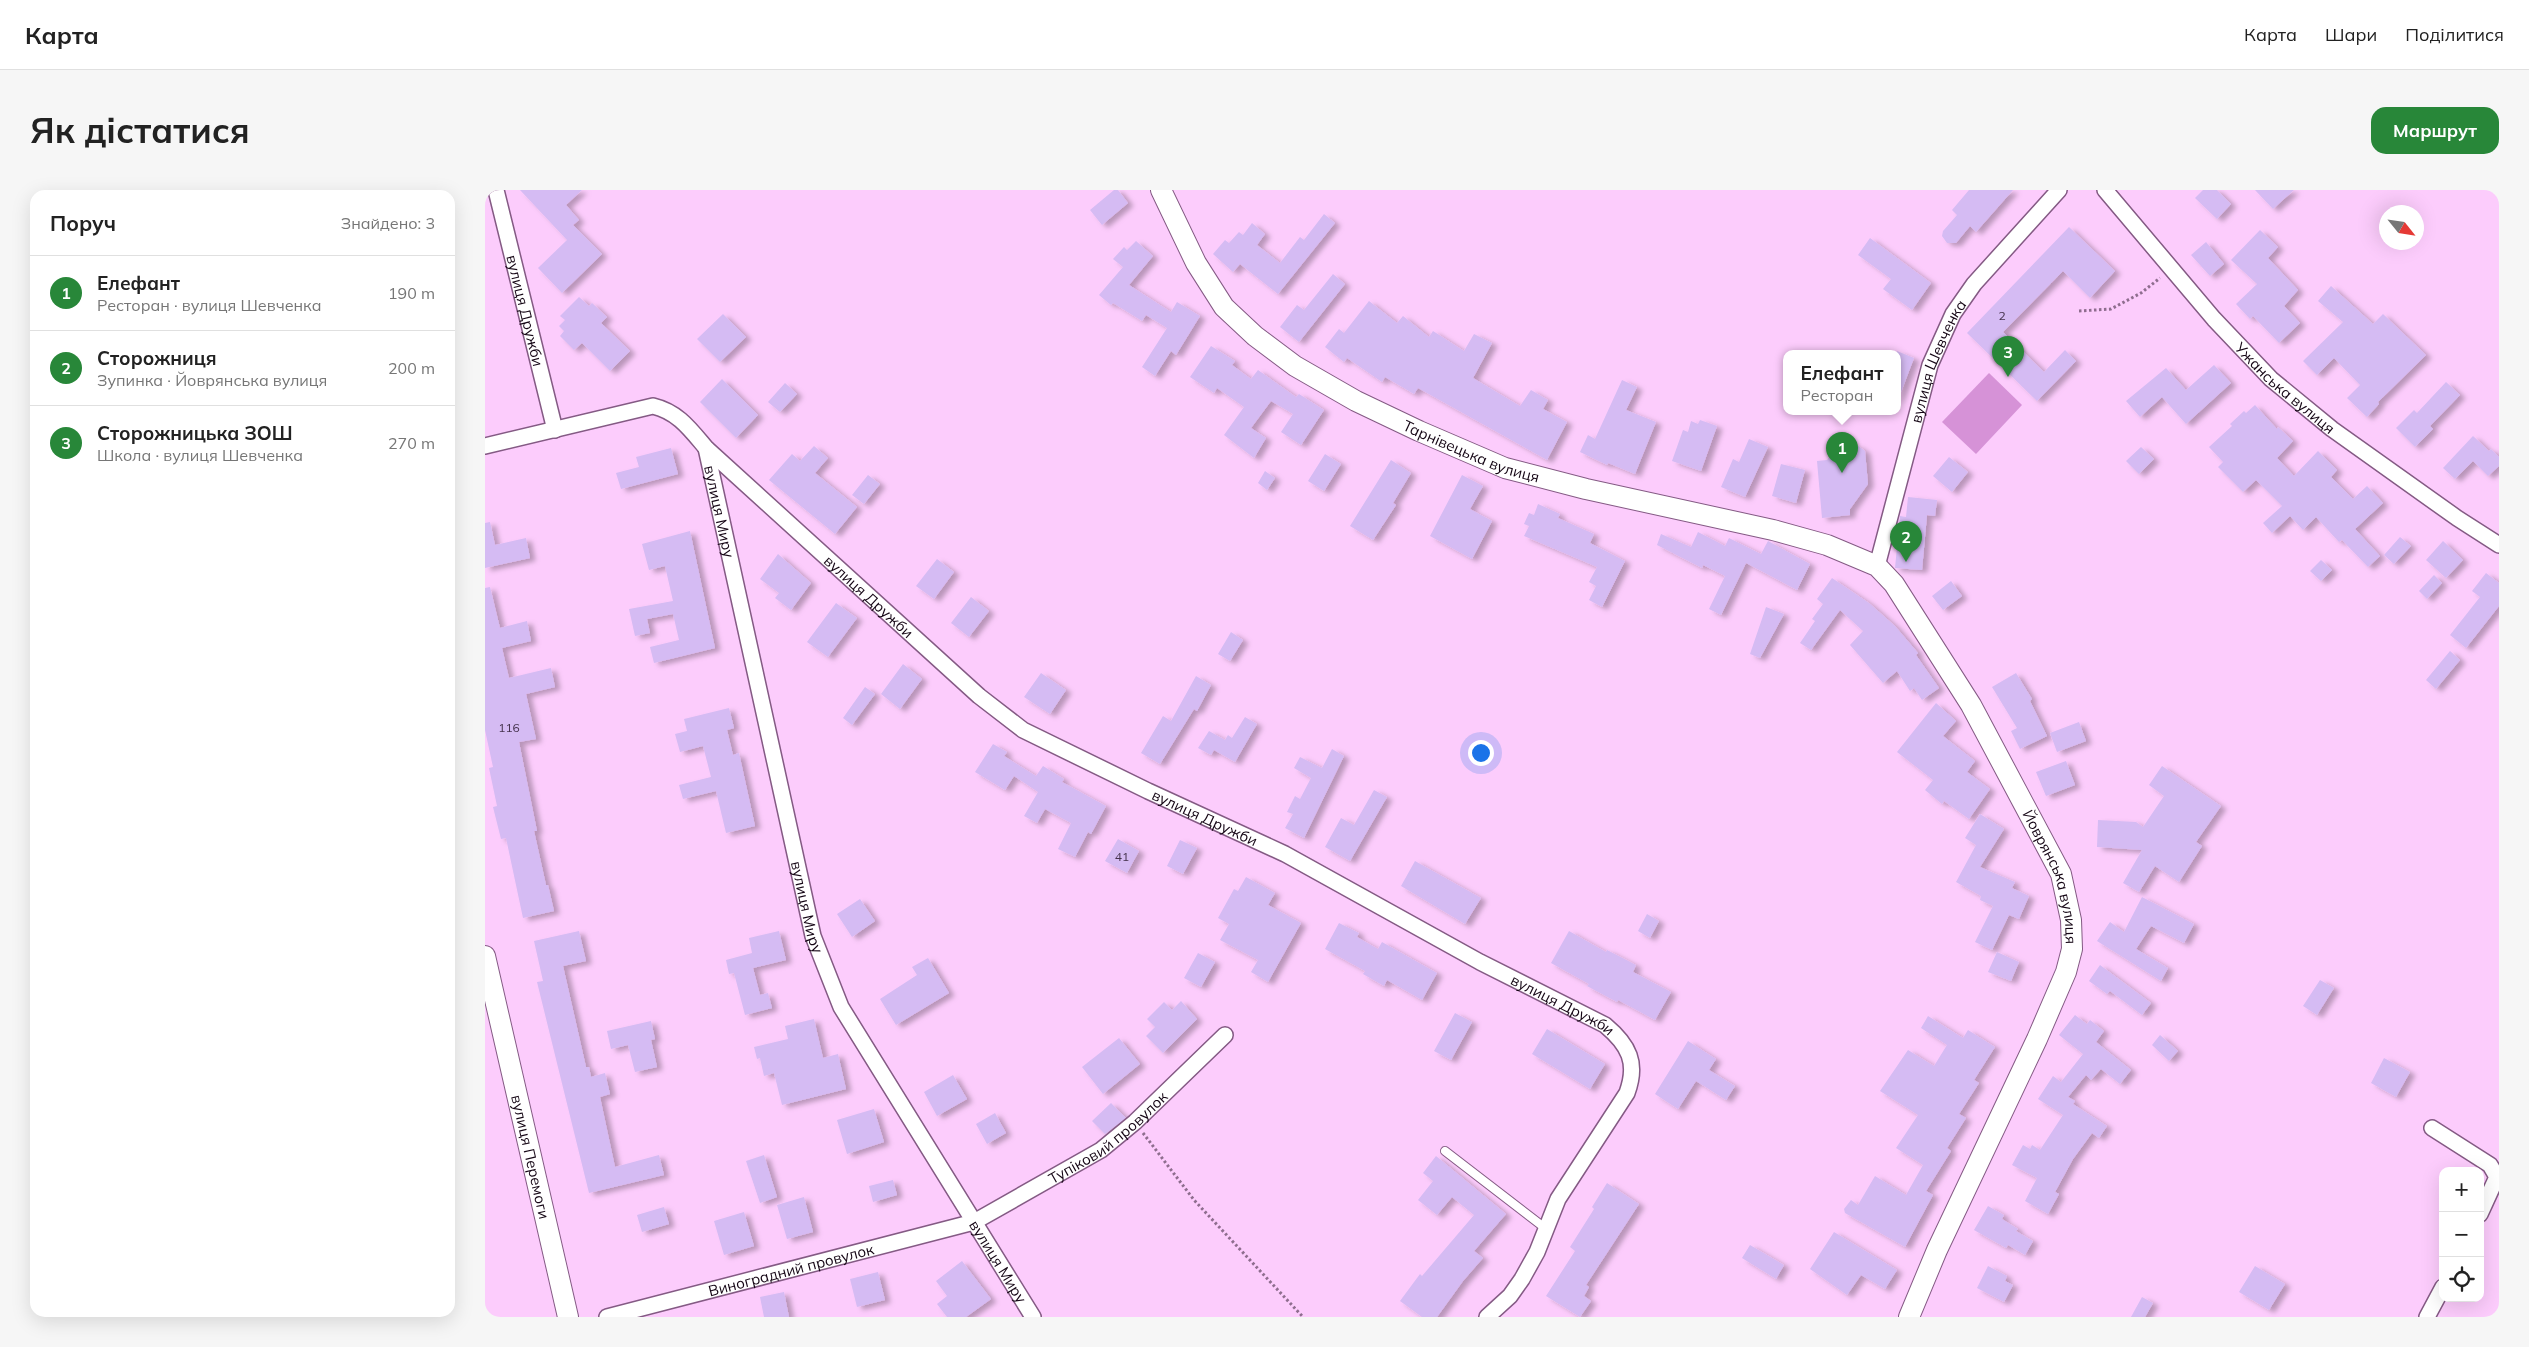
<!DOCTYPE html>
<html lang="uk">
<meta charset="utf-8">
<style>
:root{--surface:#fff;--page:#f6f6f6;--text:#222;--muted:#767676;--line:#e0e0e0;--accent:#288739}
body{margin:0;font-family:Mulish,sans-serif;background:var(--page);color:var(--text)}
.controls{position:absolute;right:15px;bottom:15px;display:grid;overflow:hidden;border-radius:10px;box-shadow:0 5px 20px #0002}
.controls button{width:45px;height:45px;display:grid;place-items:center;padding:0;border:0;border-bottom:1px solid var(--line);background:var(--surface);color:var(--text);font:25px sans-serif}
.compass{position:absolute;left:1894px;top:15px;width:45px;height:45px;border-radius:50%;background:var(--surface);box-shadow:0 5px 20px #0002;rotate:120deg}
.you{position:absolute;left:995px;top:562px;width:18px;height:18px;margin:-12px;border:4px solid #fff;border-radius:50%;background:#1a73e8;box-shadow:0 0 0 8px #1a73e833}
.badge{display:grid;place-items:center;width:32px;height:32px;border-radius:50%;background:var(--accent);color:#fff;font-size:16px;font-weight:700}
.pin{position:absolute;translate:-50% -41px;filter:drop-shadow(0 1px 2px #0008)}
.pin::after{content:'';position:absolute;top:26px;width:18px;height:15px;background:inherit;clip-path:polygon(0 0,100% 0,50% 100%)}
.popup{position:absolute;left:1298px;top:160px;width:118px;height:65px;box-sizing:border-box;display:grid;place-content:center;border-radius:10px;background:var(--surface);filter:drop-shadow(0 1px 4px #0005);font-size:16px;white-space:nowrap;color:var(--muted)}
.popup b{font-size:19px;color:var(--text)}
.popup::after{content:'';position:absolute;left:50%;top:100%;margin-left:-10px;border:10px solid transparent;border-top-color:var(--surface)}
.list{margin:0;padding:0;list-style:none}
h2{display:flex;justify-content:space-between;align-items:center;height:65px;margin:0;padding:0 20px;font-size:21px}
h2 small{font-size:16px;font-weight:400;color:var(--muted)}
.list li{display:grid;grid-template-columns:32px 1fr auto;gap:15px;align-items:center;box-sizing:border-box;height:75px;padding:0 20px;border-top:1px solid var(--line)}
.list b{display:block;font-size:19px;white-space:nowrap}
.list p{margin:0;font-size:16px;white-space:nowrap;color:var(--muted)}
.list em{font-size:16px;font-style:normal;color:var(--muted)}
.icon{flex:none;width:28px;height:28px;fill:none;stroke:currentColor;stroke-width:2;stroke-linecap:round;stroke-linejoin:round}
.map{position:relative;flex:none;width:2014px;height:1127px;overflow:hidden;border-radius:15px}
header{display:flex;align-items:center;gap:30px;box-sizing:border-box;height:70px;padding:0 25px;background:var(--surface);border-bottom:1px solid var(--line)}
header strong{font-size:24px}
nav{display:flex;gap:28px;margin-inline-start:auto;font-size:18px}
.intro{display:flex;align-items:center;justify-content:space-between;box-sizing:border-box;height:120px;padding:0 30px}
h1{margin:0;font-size:35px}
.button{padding:12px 22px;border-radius:15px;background:var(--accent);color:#fff;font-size:18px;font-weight:700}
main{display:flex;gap:30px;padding:0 30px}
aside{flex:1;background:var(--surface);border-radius:15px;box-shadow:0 5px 20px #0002}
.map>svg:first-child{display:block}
.green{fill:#d692d7}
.building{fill:#d5bbf3;filter:url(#shadow)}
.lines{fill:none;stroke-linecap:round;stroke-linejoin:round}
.service-casing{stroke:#845a84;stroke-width:10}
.minor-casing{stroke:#845a84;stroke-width:18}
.tertiary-casing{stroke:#845a84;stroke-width:22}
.path{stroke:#8e6d8e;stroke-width:3;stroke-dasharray:2.5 2.5;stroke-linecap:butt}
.service{stroke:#fff;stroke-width:8}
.minor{stroke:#fff;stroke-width:15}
.tertiary{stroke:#fff;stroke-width:20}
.labels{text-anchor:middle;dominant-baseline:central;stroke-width:4;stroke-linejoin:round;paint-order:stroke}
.number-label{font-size:12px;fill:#44324c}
.street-label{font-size:15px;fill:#140514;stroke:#fff}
</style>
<header>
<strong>Карта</strong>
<nav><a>Карта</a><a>Шари</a><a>Поділитися</a></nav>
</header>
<div class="intro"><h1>Як дістатися</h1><a class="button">Маршрут</a></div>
<main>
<aside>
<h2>Поруч<small>Знайдено: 3</small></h2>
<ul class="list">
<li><span class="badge">1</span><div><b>Елефант</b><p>Ресторан · вулиця Шевченка</p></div><em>190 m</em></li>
<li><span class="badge">2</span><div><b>Сторожниця</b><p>Зупинка · Йоврянська вулиця</p></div><em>200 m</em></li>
<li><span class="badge">3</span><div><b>Сторожницька ЗОШ</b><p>Школа · вулиця Шевченка</p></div><em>270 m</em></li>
</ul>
</aside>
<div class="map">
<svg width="2014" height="1127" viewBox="0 0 2014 1127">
<defs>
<filter id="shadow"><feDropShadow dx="5.5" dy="3" stdDeviation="2.5" flood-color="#0004"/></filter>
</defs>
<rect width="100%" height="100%" fill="#fcccfc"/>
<path class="green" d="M1504 183 1537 215 1491 264 1457 232Z"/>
<path class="building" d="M35 0H97L81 15 94 30 88 35 117 64 77 103 53 78 82 50Z
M629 0H633L643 13 617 35 605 20Z
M1484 0H1528L1491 42 1485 36 1471 53H1462L1457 46 1458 41 1472 25 1467 20Z
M1718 0H1732L1746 14 1732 29 1710 8Z
M1770 0H1809L1788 19Z
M839 24 850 33 793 104 755 74 748 82 728 64 740 50 744 53 754 42 758 45 767 33 780 44 772 55 795 73 815 47 819 50Z
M1584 37 1630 81 1605 108 1578 81 1518 142 1559 182 1580 160 1591 171 1552 211 1482 143Z
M1775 40 1793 57 1783 68 1813 100 1799 116 1815 133 1794 153 1768 126 1765 129 1751 114 1772 94 1746 70Z
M1385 48 1446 93 1427 120 1398 99 1406 89 1373 65Z
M651 51 668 66 644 95 686 122 692 112 715 126 691 165 686 161 670 186 657 177 682 138 661 125 657 131 628 113 626 115 614 105 638 77 628 69 639 57 642 60Z
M1721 52 1739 74 1725 86 1706 65Z
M848 84 860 94 814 152 795 137 812 115 819 120Z
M1846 96 1888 134 1898 124 1941 165 1893 212 1894 214 1882 227 1862 208 1875 195 1849 168 1832 185 1818 171 1858 132 1833 111Z
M94 107 104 116 107 113 122 127 116 133 145 161 125 181 97 153 89 160 75 146 79 141 74 136 80 130 75 126Z
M884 111 912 133 918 126 944 147 948 141 979 161 989 144 1007 153 988 188 1035 216 1046 200 1063 210 1058 219 1082 232 1062 270 933 198 929 204 900 187 897 192 862 168 859 172 840 157 854 139 859 143Z
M238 124 261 147 235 172 212 149Z
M726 156 750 171 747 175 766 189 773 180 811 207 814 204 839 220 816 255 796 242 808 224 786 211 766 238 781 248 769 268 739 245 759 217 732 198 729 203 705 187Z
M1412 161 1429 168 1413 210H1412Z
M1729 175 1746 193 1701 234 1677 207 1655 227 1641 211 1681 178 1701 200Z
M237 189 273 225 251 248 215 212Z
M1137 190 1152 197 1141 220 1171 232 1150 284 1123 273 1122 275 1095 262 1103 245 1110 249Z
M1961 192 1975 205 1945 236 1948 239 1930 257 1911 238 1929 220 1932 223Z
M300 193 312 204 295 222 283 212Z
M1770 215 1792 239 1793 237 1808 251 1792 268 1809 286 1833 261 1852 280 1846 287 1868 309 1882 296 1898 313 1870 339 1895 366 1883 377 1857 350 1854 352 1831 327 1818 340 1805 326 1787 343 1778 333 1797 316 1771 290 1758 302 1733 277 1738 272 1724 257 1747 236 1745 234 1759 221 1761 223Z
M1215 230 1232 236 1216 281 1187 271 1198 240 1203 242 1206 231 1213 234Z
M1988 246 2004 261 2006 259 2014 267V276L2003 286 1988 271 1970 289 1958 278Z
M1264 249 1283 257 1260 307 1236 297 1248 269 1254 272Z
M1372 255 1380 261 1383 294 1365 319V325L1337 328 1332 271 1342 270 1352 257Z
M329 256 343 268 330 283 372 317 350 344 284 290 307 264 315 271Z
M1656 257 1669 269 1654 284 1641 271Z
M186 258 193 284 136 299 131 283 154 277 151 267Z
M840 264 856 274 839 301 823 291Z
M1464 267 1483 282 1467 302 1448 286Z
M906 270 926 283 908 313 911 315 888 350 865 336Z
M1296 274 1320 280 1311 313 1287 306Z
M780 281 790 288 782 300 773 293Z
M383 285 395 294 379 314 367 305Z
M977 285 998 296 985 319 1007 331 987 369 945 346Z
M1423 307 1452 310 1450 326 1442 325 1437 380 1410 378 1415 326 1421 327Z
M1053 314 1075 324 1073 328 1109 344 1105 353 1140 371 1117 417 1104 410 1111 396 1104 392 1112 377 1039 346 1044 336 1039 334 1044 323 1049 325Z
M5 332 10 355 41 348 45 368 0 378V333Z
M205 341 230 458 169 473 165 457 194 450 188 424 162 429 165 443 150 446 144 419 188 411 180 376 164 380 157 354Z
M1213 342 1240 356 1244 348 1276 364 1283 351 1325 374 1312 400 1261 373 1236 425 1224 419 1240 386 1218 375 1217 378 1172 355 1176 344 1206 357Z
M1915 347 1926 356 1909 374 1899 365Z
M1958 351 1978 370 1961 388 1941 370Z
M293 364 326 393 306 420 290 408 294 403 275 389Z
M452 369 469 382 449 409 431 396Z
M1836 370 1847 380 1836 391 1825 381Z
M2001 383 2014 393V416L1981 458 1965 445 1995 407 1987 401Z
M1949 385 1957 393 1942 409 1934 401Z
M1347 388 1384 413 1410 436 1433 463 1431 465 1454 498 1437 510 1429 498 1425 501 1412 481 1398 493 1365 455 1378 441 1355 420 1326 460 1315 453 1330 431 1327 429 1338 414 1332 409Z
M1466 391 1477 406 1458 420 1447 406Z
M5 397 15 438 42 431 46 451 17 458 24 488 66 478 70 497 41 504 51 549 34 552 52 641H49L61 695H63L69 721 38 728 21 648 16 649 8 617 12 616 4 578 8 577 0 540V398Z
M486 407 504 421 484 447 466 433Z
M351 413 372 428 343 467 322 452Z
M1281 417 1299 424 1275 468 1265 464Z
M746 442 758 450 745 471 733 464Z
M1965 461 1975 470 1951 499 1941 490Z
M418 474 437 489 415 519 396 504Z
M556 483 581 500 565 524 539 507Z
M1531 483 1547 509 1545 511 1562 546 1535 559 1526 541 1532 538 1507 497Z
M711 486 726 495 712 521 709 519 675 574 656 563 678 526 686 531Z
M380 497 390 504 367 535 358 528Z
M1451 513 1471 531 1458 546 1490 571 1482 582 1505 599 1484 629 1459 611 1457 614 1440 600 1448 590 1412 562Z
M244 518 249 538 242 540 248 565 254 563 270 636 241 643 231 601 198 609 194 595 226 587 218 556 195 562 190 544 202 541 199 529Z
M760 527 772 534 750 572 729 560 726 565 713 558 724 541 740 550 743 545 747 548Z
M1594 532 1601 551 1572 562 1565 543Z
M508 554 522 562 519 566 551 586 558 576 579 589 577 592 621 616 606 644 603 642 590 667 573 659 586 633 560 619 552 633 539 626 553 602 529 586 520 600 490 582Z
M847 559 859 566 819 648 800 638 808 624 802 622 810 606 815 609 826 588 809 578 815 567 837 578Z
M1581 571 1590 595 1561 606 1551 582Z
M1677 576 1736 616 1711 652 1717 656 1694 692 1670 676 1654 702 1638 693 1657 660 1612 657 1613 630 1651 632 1658 637 1679 606 1664 595Z
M889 600 902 607 865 671 840 657 856 628 869 635Z
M1495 624 1519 639 1495 677 1530 692 1527 698 1544 706 1534 729 1524 725 1507 760 1490 752 1508 716 1495 710 1496 706 1471 692 1491 655 1480 648Z
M633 649 654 661 642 683 620 671Z
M695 650 712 658 698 684 682 676Z
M930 671 996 708 980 734 916 696Z
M761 687 790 703 783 715 816 733 783 792 766 782 773 770 735 750 744 734 733 728 749 699 753 701Z
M1657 707 1709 734 1699 753 1666 736 1651 759 1683 778 1676 791 1612 751 1625 732 1639 742Z
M375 709 390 731 367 747 352 724Z
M1162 724 1174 731 1165 748 1153 741Z
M854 733 874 743 872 747 893 759 897 752 952 783 937 810 902 790 899 796 878 784 880 781 840 759Z
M94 741 101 771 78 776 101 877H104L106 887 120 883 125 904 115 907 130 977 174 965 179 985 104 1003 52 792 58 791 49 751Z
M294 741 301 770 268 778 275 805 283 803 287 818 260 825 249 783 244 784 241 770 267 763 264 748Z
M1084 741 1121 762 1122 760 1151 775 1148 782 1186 802 1170 830 1133 810 1132 812 1102 796 1104 794 1066 773Z
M1512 762 1534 772 1526 791 1503 782Z
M713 763 730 772 716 797 699 788Z
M443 768 464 803 411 835 395 809 432 785 427 777Z
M1615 775 1666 813 1657 825 1625 801 1622 804 1604 791Z
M1835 790 1849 798 1832 825 1818 816Z
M696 811 712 829 678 863 661 846 670 837 662 829 679 812 687 820Z
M970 823 987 832 966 870 949 861Z
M1590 825 1602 834 1605 830 1619 841 1611 852 1646 880 1635 894 1616 879 1606 890 1601 885 1583 907 1590 911 1588 914 1622 936 1614 948 1607 943 1588 969 1570 1002 1574 1004 1563 1024 1540 1011 1552 988 1527 975 1538 955 1545 959 1547 955 1555 960 1578 925 1553 909 1568 886 1576 892 1598 864 1574 845Z
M1443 826 1478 848 1483 840 1510 857 1489 890 1494 893 1474 924 1481 928 1462 958 1466 961 1441 1001 1448 1005 1420 1057 1360 1023 1359 1019 1366 1010 1373 1015 1390 986 1421 1005 1438 975 1411 958 1433 925 1395 901 1423 860 1449 876 1462 855 1436 838Z
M329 829 338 868 353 864 361 899 297 915 289 883 279 886 275 868 272 869 269 857 303 849 300 836Z
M166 831 170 849 166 850 172 877 150 882 143 855 126 859 122 841Z
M1062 839 1120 874 1105 899 1047 864Z
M1675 845 1693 861 1684 871 1667 855Z
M634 848 655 874 618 904 597 877Z
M1203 851 1231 869 1224 880 1250 896 1241 910 1211 891 1193 919 1170 904Z
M1899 868 1925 882 1911 907 1886 893Z
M468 885 482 909 452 926 439 902Z
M626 913 641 928 620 944 607 931Z
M389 919 399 952 362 964 352 930Z
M510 923 521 943 502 954 491 934Z
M279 965 292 1007 275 1013 261 971Z
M951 966 1021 1024 989 1061 998 1068 978 1091 952 1127H937L915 1111 935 1084 937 1086 989 1025 967 1007 952 1025 933 1010 948 991 938 983Z
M408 990 412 1005 388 1012 384 996Z
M1122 993 1154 1014 1101 1095 1104 1097 1099 1106 1106 1111 1095 1127 1061 1106 1090 1061 1085 1057 1109 1019 1107 1017Z
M319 1007 328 1042 302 1049 292 1015Z
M1503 1016 1519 1025 1517 1029 1533 1039 1531 1041 1548 1051 1540 1065 1523 1055 1521 1058 1489 1040Z
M179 1017 184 1034 157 1042 152 1025Z
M259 1022 269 1056 239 1065 229 1031Z
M1349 1042 1412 1080 1400 1099 1376 1085 1362 1105 1325 1079Z
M1265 1055 1299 1075 1291 1089 1257 1068Z
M477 1071 506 1109 481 1127H462L452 1114 462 1106 451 1091Z
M1503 1076 1522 1086 1520 1091 1528 1095 1519 1112 1492 1098Z
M1770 1076 1800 1094 1784 1120 1754 1102Z
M393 1082 400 1110 372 1117 365 1089Z
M299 1102 304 1127H279L275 1107Z
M1657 1107 1668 1113 1660 1127H1646Z"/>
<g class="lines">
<defs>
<path id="service" d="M960 961 1060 1038"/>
<g id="minor">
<path id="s1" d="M11 0 70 240"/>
<path id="s2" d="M1620 0 1729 129 1786 189 1847 239 1972 328 2014 355"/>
<path id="s3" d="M0 256 168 216C193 222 205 239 221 258L494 506 538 540 663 601 800 664 995 772 1120 835C1144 855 1153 873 1142 903L1073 1009 1052 1062 1037 1089 1025 1106 1002 1127"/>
<path id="s4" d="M221 258 328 746 356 817 548 1127"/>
<path id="s5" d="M1392 376 1445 175 1468 124 1489 94 1574 0"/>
<path d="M1947 938 2005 975 2012 987 1995 1024"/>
<path id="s6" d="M122 1127 489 1032 616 960 650 932 740 845"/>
<path d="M1942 1127 1958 1097"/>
</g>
<g id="tertiary">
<path id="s7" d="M676 0 711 73 739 117 770 146 810 176 871 211 934 241 1020 278 1101 299 1288 340 1342 355 1392 376 1409 394 1486 515 1576 684 1586 730 1587 759 1581 782 1552 849 1452 1060 1424 1127"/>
<path id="s8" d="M0 766 83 1127"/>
</g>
</defs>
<use href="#service" class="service-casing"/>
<use href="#minor" class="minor-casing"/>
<use href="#tertiary" class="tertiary-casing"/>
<path class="path" d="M1594 121 1626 119 1656 103 1675 88
M658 943 709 1010 818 1127"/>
<use href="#service" class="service"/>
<use href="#minor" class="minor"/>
<use href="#tertiary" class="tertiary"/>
</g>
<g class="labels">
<g class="number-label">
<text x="1517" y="125">2</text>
<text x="24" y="537">116</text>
<text x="637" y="666">41</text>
</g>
<g class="street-label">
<text stroke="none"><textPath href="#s1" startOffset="124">вулиця Дружби</textPath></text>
<text stroke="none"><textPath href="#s5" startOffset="214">вулиця Шевченка</textPath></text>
<text stroke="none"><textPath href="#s2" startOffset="268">Ужанська вулиця</textPath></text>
<text stroke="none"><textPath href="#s7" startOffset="422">Тарнівецька вулиця</textPath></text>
<text stroke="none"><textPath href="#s4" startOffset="65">вулиця Миру</textPath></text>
<text stroke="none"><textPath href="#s3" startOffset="462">вулиця Дружби</textPath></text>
<text stroke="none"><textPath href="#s3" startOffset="868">вулиця Дружби</textPath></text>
<text stroke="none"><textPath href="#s7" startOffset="1204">Йоврянська вулиця</textPath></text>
<text stroke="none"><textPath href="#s4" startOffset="470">вулиця Миру</textPath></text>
<text stroke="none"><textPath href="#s3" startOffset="1272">вулиця Дружби</textPath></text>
<text stroke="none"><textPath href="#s6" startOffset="538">Тупіковий провулок</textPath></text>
<text stroke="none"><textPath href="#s8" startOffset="206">вулиця Перемоги</textPath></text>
<text stroke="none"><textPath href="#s4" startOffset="875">вулиця Миру</textPath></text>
<text stroke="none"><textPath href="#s6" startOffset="190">Виноградний провулок</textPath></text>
</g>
</g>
</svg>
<div class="controls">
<button>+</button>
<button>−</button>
<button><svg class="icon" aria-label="locate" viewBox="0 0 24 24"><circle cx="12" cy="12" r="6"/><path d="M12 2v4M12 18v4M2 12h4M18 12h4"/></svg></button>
</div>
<svg class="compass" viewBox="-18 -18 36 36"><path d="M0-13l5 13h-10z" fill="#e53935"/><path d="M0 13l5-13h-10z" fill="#767676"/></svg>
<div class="you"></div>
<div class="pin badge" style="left:1357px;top:283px">1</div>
<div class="popup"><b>Елефант</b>Ресторан</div>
<div class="pin badge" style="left:1421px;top:372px">2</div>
<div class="pin badge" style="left:1523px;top:187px">3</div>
</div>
</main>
